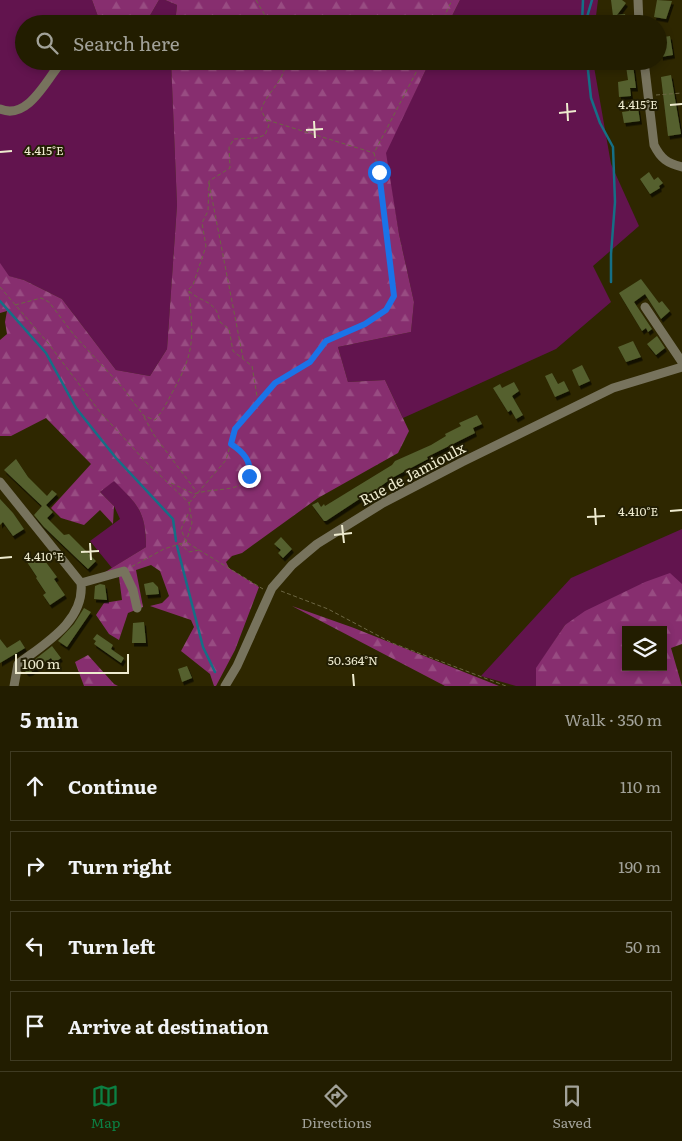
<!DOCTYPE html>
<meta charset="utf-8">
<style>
:root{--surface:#221d00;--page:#2e2a0f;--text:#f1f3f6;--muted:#a2a299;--line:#3f3b22;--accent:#0b8043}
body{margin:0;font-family:Literata,serif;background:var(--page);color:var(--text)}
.controls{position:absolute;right:15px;bottom:15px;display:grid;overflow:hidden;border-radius:0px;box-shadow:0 2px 8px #0003}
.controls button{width:45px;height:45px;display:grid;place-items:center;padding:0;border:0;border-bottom:1px solid var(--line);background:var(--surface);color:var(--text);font:25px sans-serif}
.scale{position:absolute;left:15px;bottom:12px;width:114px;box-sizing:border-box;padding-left:5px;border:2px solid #eeebcf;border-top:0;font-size:14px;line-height:18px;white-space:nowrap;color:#eeebcf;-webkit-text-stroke:4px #221e03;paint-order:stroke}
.stop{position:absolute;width:15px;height:15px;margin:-11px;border:4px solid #1a73e8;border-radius:50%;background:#fff}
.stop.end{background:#1a73e8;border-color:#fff;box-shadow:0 1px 5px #0008}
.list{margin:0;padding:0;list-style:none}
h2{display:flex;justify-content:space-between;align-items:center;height:65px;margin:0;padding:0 20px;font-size:21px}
h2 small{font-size:16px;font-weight:400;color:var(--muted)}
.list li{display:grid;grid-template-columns:32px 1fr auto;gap:15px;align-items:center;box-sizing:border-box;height:70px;margin:0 10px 10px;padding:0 10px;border:1px solid var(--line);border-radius:0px}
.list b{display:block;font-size:19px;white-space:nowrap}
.list em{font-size:16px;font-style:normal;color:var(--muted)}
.icon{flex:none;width:28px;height:28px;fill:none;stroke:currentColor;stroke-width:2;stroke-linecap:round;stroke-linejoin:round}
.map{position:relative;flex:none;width:682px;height:686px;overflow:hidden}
.search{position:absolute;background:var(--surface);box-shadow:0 2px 8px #0003;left:15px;right:15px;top:15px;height:55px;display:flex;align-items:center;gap:12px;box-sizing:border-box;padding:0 18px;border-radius:28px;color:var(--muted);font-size:19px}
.sheet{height:385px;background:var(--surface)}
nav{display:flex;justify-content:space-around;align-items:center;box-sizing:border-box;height:70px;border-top:1px solid var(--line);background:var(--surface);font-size:14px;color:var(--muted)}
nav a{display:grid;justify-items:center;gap:2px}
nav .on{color:var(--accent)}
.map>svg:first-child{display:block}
.green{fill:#62144e}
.forest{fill:url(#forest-firs);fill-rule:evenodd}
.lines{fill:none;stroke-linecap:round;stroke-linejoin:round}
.stream{stroke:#156f86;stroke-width:2.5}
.building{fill:#54602f;filter:url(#shadow)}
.path{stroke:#6c6643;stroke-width:1;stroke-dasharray:4 2.5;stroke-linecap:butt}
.minor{stroke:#77735d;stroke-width:9}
.route{stroke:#1a73e8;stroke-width:6}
.ticks{fill:none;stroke:#eeebcf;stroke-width:2}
.labels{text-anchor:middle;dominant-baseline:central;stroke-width:4;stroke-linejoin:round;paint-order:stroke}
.street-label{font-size:15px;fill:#eeebcf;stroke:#221e03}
.ticks-label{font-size:12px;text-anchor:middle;fill:#eeebcf;stroke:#221e03;stroke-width:4;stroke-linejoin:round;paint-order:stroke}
</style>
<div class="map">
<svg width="682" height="686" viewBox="0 0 682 686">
<defs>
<pattern id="forest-firs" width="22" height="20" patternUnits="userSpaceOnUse" patternTransform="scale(1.25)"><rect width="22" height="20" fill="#872e6f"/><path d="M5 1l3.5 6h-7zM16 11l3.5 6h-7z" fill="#984c82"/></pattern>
<filter id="shadow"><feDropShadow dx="2" dy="3.5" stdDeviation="0" flood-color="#0009"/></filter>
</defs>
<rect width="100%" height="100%" fill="#2e2700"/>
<path class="green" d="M0 0H92L100 22 103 24H24V61H171L177 205 167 349 150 376 116 370 62 299 24 280 8 276 0 264Z
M159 0H165L177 5 175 24H145Z
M460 0H598L595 24H448Z
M430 61H593L611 164 639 226 593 266 611 302 556 349 403 418 385 380 348 382 338 347 411 332 414 302 399 234 385 153Z
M114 480C137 504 146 511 146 547L112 568 90 541 120 519 114 506 100 492Z
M682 529V584L565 625 537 668 536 686H516L481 676 571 578Z"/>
<path class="forest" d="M92 0H159L145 24H103L100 22Z
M165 0H460L448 24H175L177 5Z
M171 61H430L386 153 399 234 414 302 411 332 338 347 348 382 385 380 409 431 398 453 318 498 242 553 232 556 226 562 229 568 259 587 235 650 216 686H214L210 674 181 651 194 627 191 620 150 606 162 603 169 596 160 571 151 565 136 570 143 607 128 613 119 640 109 634 96 615 104 603 122 600 119 577 102 574 146 547C146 511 137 504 114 481L100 492 114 506 113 524 100 510 84 525 61 518 51 508 91 464 46 418 11 436H0V340L7 334 5 322 7 311 0 313V263L9 276 24 280 62 299 116 370 150 376 167 349 177 205Z
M670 573 682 584V644L671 648 682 686H536V668L565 625 585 611 645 582ZM626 630H663V667H626Z
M292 606 354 628 499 686H445Z
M88 655 114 684 118 686H84L75 662Z"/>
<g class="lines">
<path class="stream" d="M582 24 583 0
M585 24 592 0
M587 61 591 98 600 123 613 147 615 202 611 254V282
M0 301 46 353 76 408 116 458 173 519 176 541
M177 546 203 647 215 672"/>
</g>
<path class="building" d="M611 0H622L626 3 617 15 625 14 627 24H614Z
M657 0 672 1 666 19 654 17Z
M664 32V37L670 36 673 55 661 57 658 33Z
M633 65 636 88H630L631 96 619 97 618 82 628 80 626 66Z
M671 75 681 134 668 136 661 77Z
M637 101 640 121 624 123 622 112 629 111 628 102Z
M649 172 654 180 658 177 663 183 659 186 660 188 650 194 640 179Z
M641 279 659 303 662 301 670 311 661 319 645 294 634 302 652 329 648 332 646 328 642 331 619 293Z
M657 336 665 348 656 355 647 344Z
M633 341 641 357 626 362 618 347Z
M582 365 590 381 579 386 572 370Z
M552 373 558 384 564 381 569 391 555 397 545 376Z
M514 382 519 391 512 396 523 415 516 419 511 410 508 412 493 388 500 384 502 388Z
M477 415 482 424 473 428 475 433 427 457 428 459 392 478 377 489 378 490 368 496 367 494 326 521H324L312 505 318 502 321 507 324 504 325 506 392 465 395 461 431 445 446 436 445 434 461 426 459 423Z
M16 459 28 477 47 496 52 490 57 494 46 505 53 512 47 518 64 535 69 534 96 561 88 569 44 527 34 515 42 506 4 470Z
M0 499 13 513 24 529 13 536 3 522 0 525Z
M281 537 292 549 283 558 278 553 281 550 274 544Z
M39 553 57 577 54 579 65 595 50 605 43 595 46 593 36 578 37 577 27 562Z
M153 582 158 587 159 594 146 595 144 584Z
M100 584 105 585 107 600 94 599 95 586Z
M84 608 91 612 67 647 58 641 74 624Z
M144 622 146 643H132L133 623Z
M97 634 113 645 111 649 124 658 121 663 94 644 96 641 93 639Z
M0 639 7 648 20 640 25 648 0 663Z
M52 646 61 658 54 663 51 658 31 672 27 673 25 671 24 668Z
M187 666 192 678 182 682 178 669Z"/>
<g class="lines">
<path class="path" d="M256 0 270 24
M280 24 283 17 288 15 289 24
M441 24 452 0
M656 95 682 93
M267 120 374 153
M209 183 243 358
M0 287 48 343 100 412 145 461 189 503 192 523 186 542 164 549 131 567
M15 305 41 298 49 302 74 335 123 388 144 416 155 420C163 411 167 402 173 391 196 350 193 336 189 291
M258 402 252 366 233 351 229 329 220 322C216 299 202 304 188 290L193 285 206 246 202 223 208 211 209 181 230 168 229 147 234 139 256 138 265 135 269 125 261 110C267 91 284 83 286 61
M144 417 154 435 196 491
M171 483 194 494C213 488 230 492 247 482L251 467 245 455 231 444
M189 503 226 460 235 429 275 383 310 361 326 341 365 325 386 310 394 296 379 172 374 153 422 61
M188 514 181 529 186 542 263 589
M179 543 189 552 199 550
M281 591 328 609 392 643 506 686"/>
<path class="minor" d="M638 0 639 24
M644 61 654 145C661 159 667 163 682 167
M0 109C28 121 47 79 62 61
M645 307 682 362
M0 482 81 583C85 621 44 644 18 664L14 686
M81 583 124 571 133 590 137 608
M225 686 237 666 272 588 292 565 317 544 383 503 462 462 613 388 682 367"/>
</g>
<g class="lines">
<path class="route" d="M249 476C252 461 243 452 231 444L235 429 275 383 310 362 326 341 365 324 386 310 394 296 379 172"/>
</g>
<path class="ticks" d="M567 103 568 121M670 105 682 104M559 113 576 111M314 121 315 138M306 130 323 129M0 152 12 151M595 508 596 525M670 511 682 510M587 517 605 516M342 525 344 543M334 535 352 533M90 543 91 560M81 552 99 551M0 558 12 557M353 674 354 686"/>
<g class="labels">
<g class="street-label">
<text transform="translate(412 473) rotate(-28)">Rue de Jamioulx</text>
</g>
</g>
<g class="ticks-label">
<text x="638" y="109">4.415°E</text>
<text x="44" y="155">4.415°E</text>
<text x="638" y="516">4.410°E</text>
<text x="44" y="561">4.410°E</text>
<text x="353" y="665">50.364°N</text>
</g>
</svg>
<div class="controls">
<button><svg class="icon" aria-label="layers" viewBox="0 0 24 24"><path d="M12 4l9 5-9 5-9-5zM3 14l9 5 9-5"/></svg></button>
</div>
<div class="scale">100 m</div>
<div class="stop" style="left:379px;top:172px"></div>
<div class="stop end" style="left:249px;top:476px"></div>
<div class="search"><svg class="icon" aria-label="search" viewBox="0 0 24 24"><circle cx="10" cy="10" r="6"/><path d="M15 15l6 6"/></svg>Search here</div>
</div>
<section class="sheet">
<h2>5 min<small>Walk · 350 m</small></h2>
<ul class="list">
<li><svg class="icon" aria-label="ahead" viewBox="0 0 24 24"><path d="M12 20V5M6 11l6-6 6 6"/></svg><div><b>Continue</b></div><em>110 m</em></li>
<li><svg class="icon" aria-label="right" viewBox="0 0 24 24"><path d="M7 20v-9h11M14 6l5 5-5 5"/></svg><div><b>Turn right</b></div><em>190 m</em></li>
<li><svg class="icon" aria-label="left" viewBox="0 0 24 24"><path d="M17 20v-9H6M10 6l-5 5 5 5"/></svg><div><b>Turn left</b></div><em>50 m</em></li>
<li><svg class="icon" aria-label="arrive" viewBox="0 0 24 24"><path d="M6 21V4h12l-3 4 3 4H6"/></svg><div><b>Arrive at destination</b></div></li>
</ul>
</section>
<nav>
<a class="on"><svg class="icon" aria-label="map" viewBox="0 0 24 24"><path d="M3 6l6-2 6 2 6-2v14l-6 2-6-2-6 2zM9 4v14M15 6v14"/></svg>Map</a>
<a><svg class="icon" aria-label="directions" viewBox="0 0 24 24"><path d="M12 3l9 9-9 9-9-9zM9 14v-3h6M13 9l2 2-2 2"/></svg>Directions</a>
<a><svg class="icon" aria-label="saved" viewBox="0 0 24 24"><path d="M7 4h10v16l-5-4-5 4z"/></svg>Saved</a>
</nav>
